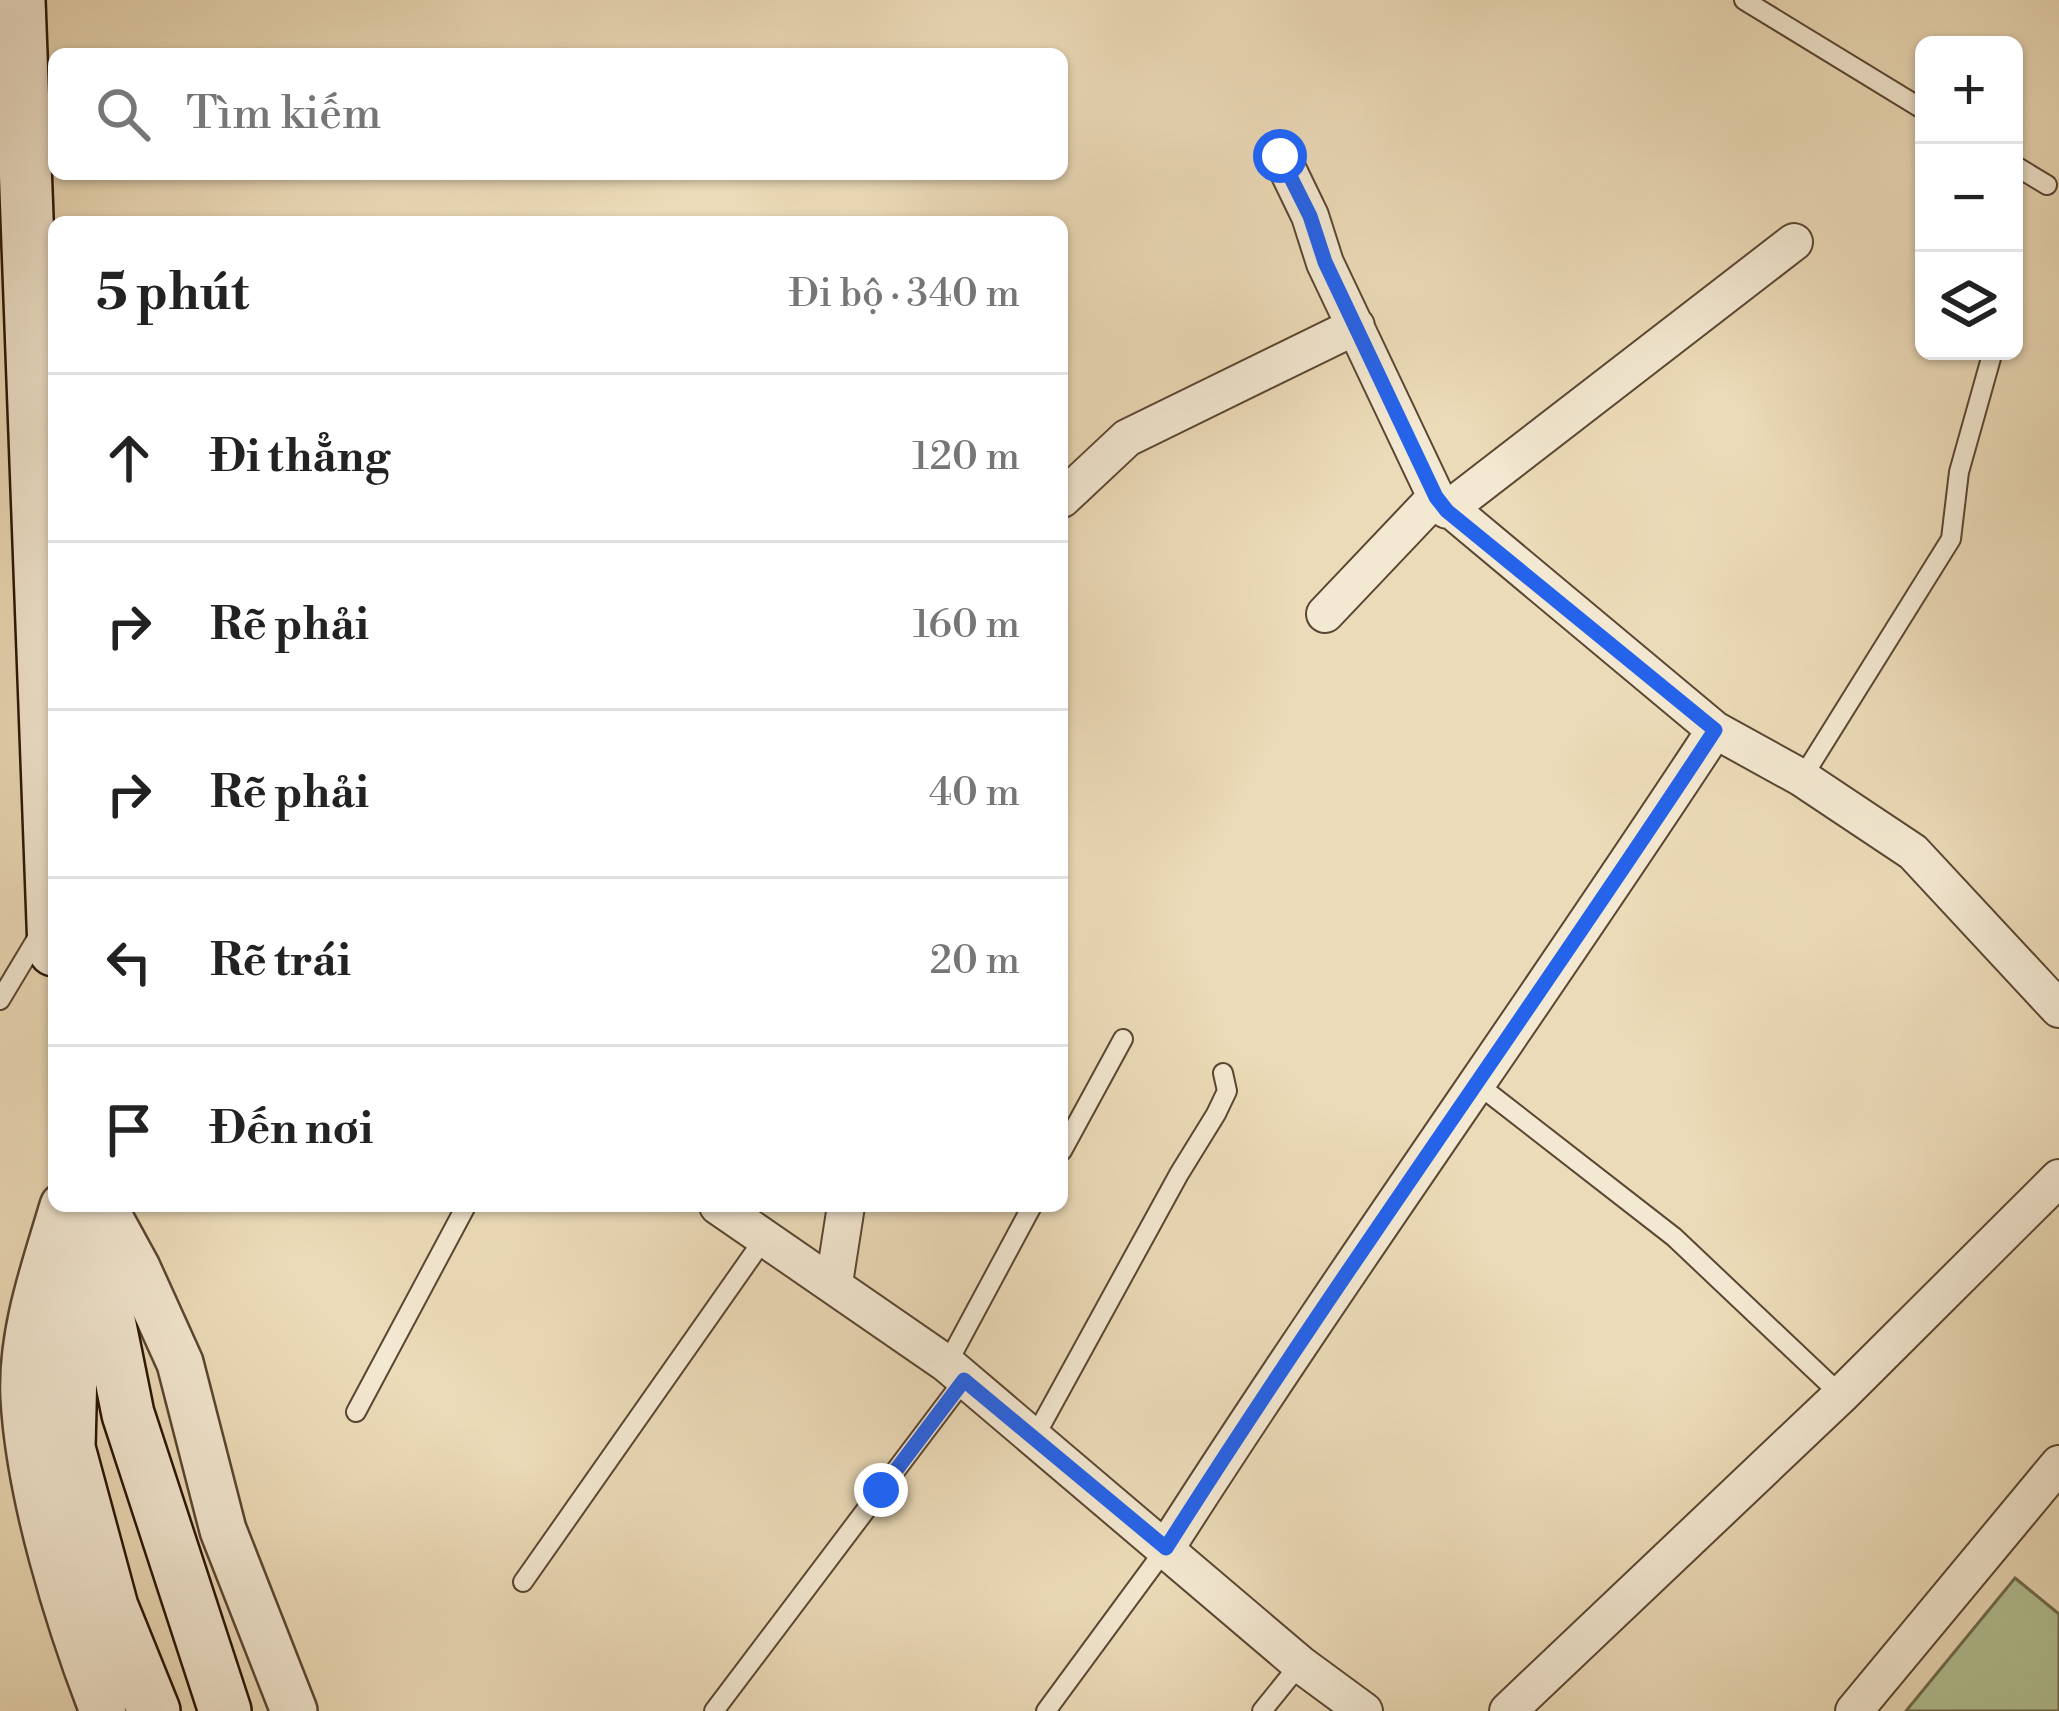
<!DOCTYPE html>
<html lang="vi">
<meta charset="utf-8">
<style>
:root{--surface:#fff;--page:#f6f6f6;--text:#222;--muted:#767676;--line:#e0e0e0}
body{margin:0;font-family:"Libre Bodoni",serif;background:var(--page);color:var(--text)}
.controls{position:absolute;right:36px;top:36px;display:grid;overflow:hidden;border-radius:18px;box-shadow:0 3px 9px #0004}
.controls button{width:108px;height:108px;display:grid;place-items:center;padding:0;border:0;border-bottom:3px solid var(--line);background:var(--surface);color:var(--text);font:60px sans-serif}
.stop{position:absolute;width:36px;height:36px;margin:-27px;border:9px solid #2563eb;border-radius:50%;background:#fff}
.stop.end{background:#2563eb;border-color:#fff;box-shadow:0 3px 12px #0008}
.list{margin:0;padding:0;list-style:none}
h2{display:flex;justify-content:space-between;align-items:center;height:156px;margin:0;padding:0 48px;font-size:51px}
h2 small{font-size:39px;font-weight:400;color:var(--muted)}
.list li{display:grid;grid-template-columns:78px 1fr auto;gap:36px;align-items:center;box-sizing:border-box;height:168px;padding:0 48px;border-top:3px solid var(--line)}
.list b{display:block;font-size:45px;white-space:nowrap}
.list em{font-size:39px;font-style:normal;color:var(--muted)}
.icon{flex:none;width:66px;height:66px;fill:none;stroke:currentColor;stroke-width:2;stroke-linecap:round;stroke-linejoin:round}
.map{position:relative;flex:none;width:2059px;height:1711px;overflow:hidden}
.search{position:absolute;background:var(--surface);box-shadow:0 3px 9px #0004;left:48px;top:48px;width:1020px;height:132px;display:flex;align-items:center;gap:30px;box-sizing:border-box;padding:0 42px;border-radius:18px;color:var(--muted);font-size:45px}
.panel{position:absolute;background:var(--surface);box-shadow:0 3px 9px #0004;left:48px;top:216px;width:1020px;height:996px;border-radius:18px}
.map>svg:first-child{display:block}
.green{fill:#b2c194;stroke:#6e6b4d;stroke-width:3}
.lines{fill:none;stroke-linecap:round;stroke-linejoin:round}
.service-casing{stroke:#5a4632;stroke-width:22}
.minor-casing{stroke:#5a4632;stroke-width:40}
.tertiary-casing{stroke:#5a4632;stroke-width:50}
.secondary-casing{stroke:#291506;stroke-width:56}
.service{stroke:#f3e8d1;stroke-width:18}
.minor{stroke:#f3e8d1;stroke-width:36}
.tertiary{stroke:#f3e8d1;stroke-width:45}
.secondary{stroke:#f3e8d1;stroke-width:51}
.route{stroke:#2563eb;stroke-width:15}
</style>
<div class="map">
<svg width="2059" height="1711" viewBox="0 0 2059 1711">
<rect width="100%" height="100%" fill="#ecdbb8"/>
<filter id="stains"><feTurbulence type="fractalNoise" baseFrequency=".00167" numOctaves="4"/><feColorMatrix values="0 0 0 0 .2 0 0 0 0 .09 0 0 0 0 .02 0 0 0 .5 -.17"/></filter>
<radialGradient id="worn" r=".72"><stop offset=".6" stop-color="#630" stop-opacity="0"/><stop offset="1" stop-color="#630" stop-opacity=".3"/></radialGradient>
<path class="green" d="M2015 1578 2059 1614V1711H1906Z"/>
<g class="lines">
<defs>
<path id="service" d="M1744 0 1924 110
M2014 165 2047 185
M1802 778 1951 539 1959 472 1993 351
M0 1000 39 935
M1476 1083 1674 1237 1841 1395
M1062 1151 1123 1039
M947 1364 1032 1206
M356 1412 466 1206
M1033 1440 1179 1174 1216 1114 1227 1091 1223 1073
M523 1582 766 1236
M714 1711 964 1380
M1046 1711 1166 1548
M1262 1711 1300 1664"/>
<path id="minor" d="M1281 156 1310 216 1325 263 1436 497
M1062 499 1127 438 1356 326
M1447 510 1794 242
M1325 614 1436 497 1715 730 1802 778 1913 852 2059 1009
M718 1206 947 1364 1300 1664 1364 1711
M834 1283 846 1206
M1166 1548C1343 1271 1535 1005 1715 730
M1508 1711 1841 1395 2059 1178
M1854 1711 2059 1464"/>
<path id="tertiary" d="M63 1206C45 1267 21 1332 24 1397 29 1494 68 1621 103 1711
M103 1206 137 1268 180 1363 223 1530 294 1711"/>
<path id="secondary" d="M19 0 54 950
M86 1206 128 1414 225 1711
M74 1249 69 1448 112 1607 154 1711"/>
</defs>
<use href="#service" class="service-casing"/>
<use href="#minor" class="minor-casing"/>
<use href="#tertiary" class="tertiary-casing"/>
<use href="#secondary" class="secondary-casing"/>
<use href="#service" class="service"/>
<use href="#minor" class="minor"/>
<use href="#tertiary" class="tertiary"/>
<use href="#secondary" class="secondary"/>
</g>
<g class="lines">
<path class="route" d="M881 1490 964 1380 1166 1548C1342 1270 1535 1005 1715 730L1447 511 1436 497 1325 262 1310 216 1280 156"/>
</g>
<rect width="100%" height="100%" filter="url(#stains)"/>
<rect width="100%" height="100%" fill="url(#worn)"/>
</svg>
<div class="controls">
<button>+</button>
<button>−</button>
<button><svg class="icon" aria-label="layers" viewBox="0 0 24 24"><path d="M12 4l9 5-9 5-9-5zM3 14l9 5 9-5"/></svg></button>
</div>
<div class="stop" style="left:1280px;top:156px"></div>
<div class="stop end" style="left:881px;top:1490px"></div>
<div class="search"><svg class="icon" aria-label="search" viewBox="0 0 24 24"><circle cx="10" cy="10" r="6"/><path d="M15 15l6 6"/></svg>Tìm kiếm</div>
<section class="panel">
<h2>5 phút<small>Đi bộ · 340 m</small></h2>
<ul class="list">
<li><svg class="icon" aria-label="ahead" viewBox="0 0 24 24"><path d="M12 20V5M6 11l6-6 6 6"/></svg><div><b>Đi thẳng</b></div><em>120 m</em></li>
<li><svg class="icon" aria-label="right" viewBox="0 0 24 24"><path d="M7 20v-9h11M14 6l5 5-5 5"/></svg><div><b>Rẽ phải</b></div><em>160 m</em></li>
<li><svg class="icon" aria-label="right" viewBox="0 0 24 24"><path d="M7 20v-9h11M14 6l5 5-5 5"/></svg><div><b>Rẽ phải</b></div><em>40 m</em></li>
<li><svg class="icon" aria-label="left" viewBox="0 0 24 24"><path d="M17 20v-9H6M10 6l-5 5 5 5"/></svg><div><b>Rẽ trái</b></div><em>20 m</em></li>
<li><svg class="icon" aria-label="arrive" viewBox="0 0 24 24"><path d="M6 21V4h12l-3 4 3 4H6"/></svg><div><b>Đến nơi</b></div></li>
</ul>
</section>
</div>
